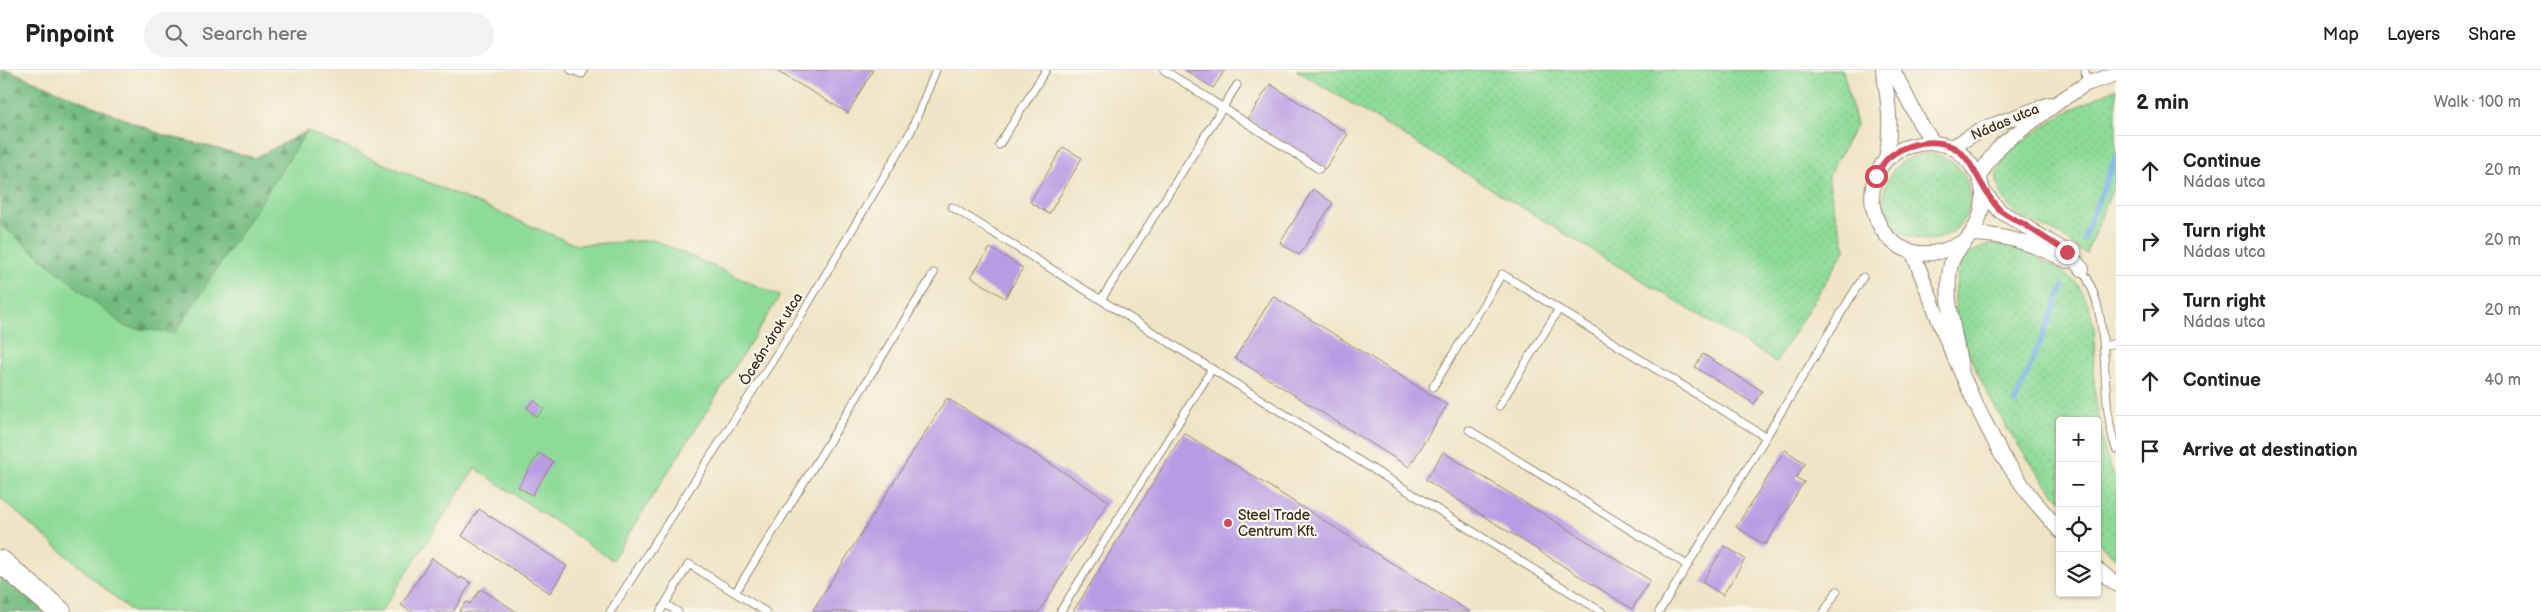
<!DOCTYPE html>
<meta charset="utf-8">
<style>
:root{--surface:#fff;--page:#f2f2f2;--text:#222;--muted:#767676;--line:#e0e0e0}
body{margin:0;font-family:"Balsamiq Sans",sans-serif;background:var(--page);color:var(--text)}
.controls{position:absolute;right:15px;bottom:15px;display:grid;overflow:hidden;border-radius:5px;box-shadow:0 1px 4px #0004}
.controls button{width:45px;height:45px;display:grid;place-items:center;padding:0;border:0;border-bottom:1px solid var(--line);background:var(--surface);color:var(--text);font:25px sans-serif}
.stop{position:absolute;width:15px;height:15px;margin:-11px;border:4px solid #d1495b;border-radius:50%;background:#fff}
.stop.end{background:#d1495b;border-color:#fff;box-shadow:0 1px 5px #0008}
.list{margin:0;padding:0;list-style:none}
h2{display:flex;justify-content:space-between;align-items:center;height:65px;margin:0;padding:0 20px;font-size:21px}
h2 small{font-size:16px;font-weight:400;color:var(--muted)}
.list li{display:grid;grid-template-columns:32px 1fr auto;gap:15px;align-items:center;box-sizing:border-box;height:70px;padding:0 20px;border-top:1px solid var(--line)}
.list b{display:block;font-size:19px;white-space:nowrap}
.list p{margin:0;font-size:16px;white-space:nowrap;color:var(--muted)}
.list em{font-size:16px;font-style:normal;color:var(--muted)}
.icon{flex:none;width:28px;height:28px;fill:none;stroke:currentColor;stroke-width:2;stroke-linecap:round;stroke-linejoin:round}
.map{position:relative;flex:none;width:2116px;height:542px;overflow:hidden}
header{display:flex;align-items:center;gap:30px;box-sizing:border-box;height:70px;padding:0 25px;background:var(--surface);border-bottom:1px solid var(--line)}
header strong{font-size:24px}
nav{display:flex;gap:28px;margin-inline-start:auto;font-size:18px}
.search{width:350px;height:45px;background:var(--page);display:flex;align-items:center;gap:12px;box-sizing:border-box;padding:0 18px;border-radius:28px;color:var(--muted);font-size:19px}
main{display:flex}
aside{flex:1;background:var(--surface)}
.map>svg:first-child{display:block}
.grass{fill:url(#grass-dots);stroke:#64825b}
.forest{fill:url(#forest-firs);stroke:#56724f}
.green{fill:#8edb98;stroke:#64825b}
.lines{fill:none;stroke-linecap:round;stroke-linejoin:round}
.stream{stroke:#76b2e8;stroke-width:5}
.building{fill:#b89be3}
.service-casing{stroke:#958772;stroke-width:9}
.minor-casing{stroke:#958772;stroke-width:16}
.primary-casing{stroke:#958772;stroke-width:24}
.service{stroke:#fff;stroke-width:7}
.minor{stroke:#fff;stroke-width:14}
.primary{stroke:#fff;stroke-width:22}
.route{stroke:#d1495b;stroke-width:6}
.poi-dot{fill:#d1495b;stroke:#fbf7ec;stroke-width:2}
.labels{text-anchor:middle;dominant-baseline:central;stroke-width:4.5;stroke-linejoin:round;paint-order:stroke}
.street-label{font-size:14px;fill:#3b2a1e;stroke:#fbf7ec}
.poi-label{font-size:14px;fill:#3b2a1e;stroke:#fbf7ec;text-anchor:start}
</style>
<header>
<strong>Pinpoint</strong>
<div class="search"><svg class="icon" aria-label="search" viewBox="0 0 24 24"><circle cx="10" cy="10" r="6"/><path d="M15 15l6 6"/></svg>Search here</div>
<nav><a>Map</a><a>Layers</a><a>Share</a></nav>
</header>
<main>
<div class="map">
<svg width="2116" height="542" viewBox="0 0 2116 542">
<defs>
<pattern id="grass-dots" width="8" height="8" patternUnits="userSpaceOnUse" patternTransform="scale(1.25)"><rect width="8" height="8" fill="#8edb98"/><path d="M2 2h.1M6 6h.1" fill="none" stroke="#7bbc83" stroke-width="1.8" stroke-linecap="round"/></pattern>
<pattern id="forest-firs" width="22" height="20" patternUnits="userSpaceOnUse" patternTransform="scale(1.25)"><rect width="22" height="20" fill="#72bb80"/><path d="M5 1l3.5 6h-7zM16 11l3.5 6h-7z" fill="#5f9868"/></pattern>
</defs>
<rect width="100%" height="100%" fill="#fbf7ec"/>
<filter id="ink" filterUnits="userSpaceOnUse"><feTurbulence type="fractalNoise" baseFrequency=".02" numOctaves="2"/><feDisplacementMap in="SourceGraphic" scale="10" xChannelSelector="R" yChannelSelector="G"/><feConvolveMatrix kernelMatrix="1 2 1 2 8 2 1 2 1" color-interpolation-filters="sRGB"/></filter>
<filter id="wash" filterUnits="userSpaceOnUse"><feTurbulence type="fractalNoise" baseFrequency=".0096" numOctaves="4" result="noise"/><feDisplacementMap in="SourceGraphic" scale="20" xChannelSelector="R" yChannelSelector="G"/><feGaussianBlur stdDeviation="1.12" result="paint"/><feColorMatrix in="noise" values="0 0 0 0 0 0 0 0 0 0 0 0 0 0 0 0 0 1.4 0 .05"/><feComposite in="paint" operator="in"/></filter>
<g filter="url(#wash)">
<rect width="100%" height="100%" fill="#efe4c6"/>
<path class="grass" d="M1296 0H1843L1856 55 1828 107 1835 144 1846 178 1776 292Z
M2116 18V111L2086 184 2058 164 2015 144 2000 124 1996 104 2007 82 2063 44Z
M1884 127a43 43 0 1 1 86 0a43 43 0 1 1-86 0Z
M1994 173 2023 179 2056 198 2076 212 2089 235 2095 264 2093 301 2097 342 2105 383 2116 411V489L2097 471V351H2060V430C2020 385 1971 306 1957 247 1952 229 1957 208 1961 190L1976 180Z"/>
<path class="forest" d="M0 0H8L163 65 255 88 307 61 175 263 125 257 0 154Z
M0 503 47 542H0Z"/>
<path class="green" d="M307 61 576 175 654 170 780 226 612 490 475 398 381 542H132L0 428V154L125 257 175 263Z"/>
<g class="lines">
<path class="stream" d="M2083 169 2116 86
M2015 333 2063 216"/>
</g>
<g id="blocks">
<path class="building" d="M775 0H873L848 43Z
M1185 0H1225L1213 18Z
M1270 14 1348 64 1325 99 1248 49Z
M1063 77 1082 88 1049 144 1030 132Z
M1313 119 1333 133 1299 185 1280 173Z
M990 178 1023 198 1005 228 971 207Z
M1273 226 1447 335 1409 397 1235 288Z
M1703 284 1762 321 1754 334 1695 297Z
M947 328 1109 431 1039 542H817L813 540Z
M534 330 544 339 537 347 527 338Z
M1184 363 1470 542H1073Z
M1785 380 1805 393 1796 408 1804 412 1765 475 1736 457Z
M1443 382 1650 510 1632 539 1426 410Z
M539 383 553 392 532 425 518 417Z
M479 439 567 496 550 523 462 466Z
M1725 476 1745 489 1723 525 1702 512Z
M432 488 460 509 461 507 471 513 453 542H411L401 535Z
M481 519 517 542H459L466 532 470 534Z"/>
</g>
</g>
<g filter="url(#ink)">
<use href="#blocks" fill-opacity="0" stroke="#958772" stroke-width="1"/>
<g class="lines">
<defs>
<path id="service" d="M571 0 582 4 584 0
M1164 0 1319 99
M2085 0 2086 14
M999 75 1046 0
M952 137 1602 542
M2082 199C2116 253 2096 318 2116 379
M1101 230 1237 15
M2108 275 2116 273
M1433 317 1502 204 1766 367 1659 542
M1499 336 1559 239
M1469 360 1687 495
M1766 367 1863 207
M735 523 934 203
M665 534 678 542
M610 542 796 254 911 61 936 0
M660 542 689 494 766 542
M1060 542 1212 299
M1824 542 1837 521"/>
<path id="minor" d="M1883 0C1889 32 1892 58 1886 90
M1893 0 1921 55 1933 72
M1952 77 1985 58 2050 34
M1979 107 1989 90 2002 74 2060 31 2086 14 2116 4
M1983 121 2000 141 2067 182 2082 199
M1971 164C2006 164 2037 175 2067 191
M1961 173C1877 219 1838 97 1910 76 1924 72 1937 71 1951 77 1962 82 1968 91 1975 100 1988 119 1984 145 1971 164 1963 175 1952 184 1950 199 1944 232 1957 270 1962 304
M1913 183 1947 271 1974 331 2001 384 2030 426 2060 461
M2097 499 2116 514"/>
<path id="primary" d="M0 491 60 542"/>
</defs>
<use href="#service" class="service-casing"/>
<use href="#minor" class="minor-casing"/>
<use href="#primary" class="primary-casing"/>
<use href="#service" class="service"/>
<use href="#minor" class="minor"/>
<use href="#primary" class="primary"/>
</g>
</g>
<g class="lines" filter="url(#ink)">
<path class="route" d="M1876 106C1879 101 1882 95 1886 90 1906 70 1947 64 1966 88 1979 105 1984 124 1999 139 2006 146 2017 150 2025 155 2039 164 2053 173 2067 182"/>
</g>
<circle class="poi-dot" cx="1228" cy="453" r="5"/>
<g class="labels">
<g class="street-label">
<text transform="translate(2005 52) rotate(-23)">Nádas utca</text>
<text transform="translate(771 269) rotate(-58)">Óceán-árok utca</text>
</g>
<g class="poi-label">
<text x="1238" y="445">Steel Trade<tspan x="1238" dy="16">Centrum Kft.</tspan></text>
</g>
</g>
</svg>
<div class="controls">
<button>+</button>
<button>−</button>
<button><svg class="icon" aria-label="locate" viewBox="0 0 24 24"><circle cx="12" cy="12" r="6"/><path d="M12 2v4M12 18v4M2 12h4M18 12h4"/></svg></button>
<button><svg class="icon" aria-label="layers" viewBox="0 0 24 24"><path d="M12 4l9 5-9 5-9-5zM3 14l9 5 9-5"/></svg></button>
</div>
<div class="stop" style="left:1876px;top:106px"></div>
<div class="stop end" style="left:2067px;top:182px"></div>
</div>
<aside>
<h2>2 min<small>Walk · 100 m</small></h2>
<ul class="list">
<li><svg class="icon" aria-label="ahead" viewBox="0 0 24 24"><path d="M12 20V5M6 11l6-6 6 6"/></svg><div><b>Continue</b><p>Nádas utca</p></div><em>20 m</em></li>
<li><svg class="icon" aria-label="right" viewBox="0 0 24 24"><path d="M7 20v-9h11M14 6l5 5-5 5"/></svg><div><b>Turn right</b><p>Nádas utca</p></div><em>20 m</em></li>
<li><svg class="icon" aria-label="right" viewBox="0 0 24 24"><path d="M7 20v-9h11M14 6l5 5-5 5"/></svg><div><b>Turn right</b><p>Nádas utca</p></div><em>20 m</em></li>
<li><svg class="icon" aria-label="ahead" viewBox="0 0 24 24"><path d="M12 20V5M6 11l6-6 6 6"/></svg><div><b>Continue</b></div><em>40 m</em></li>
<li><svg class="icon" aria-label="arrive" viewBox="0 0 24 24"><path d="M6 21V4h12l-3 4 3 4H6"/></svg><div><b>Arrive at destination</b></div></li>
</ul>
</aside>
</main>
